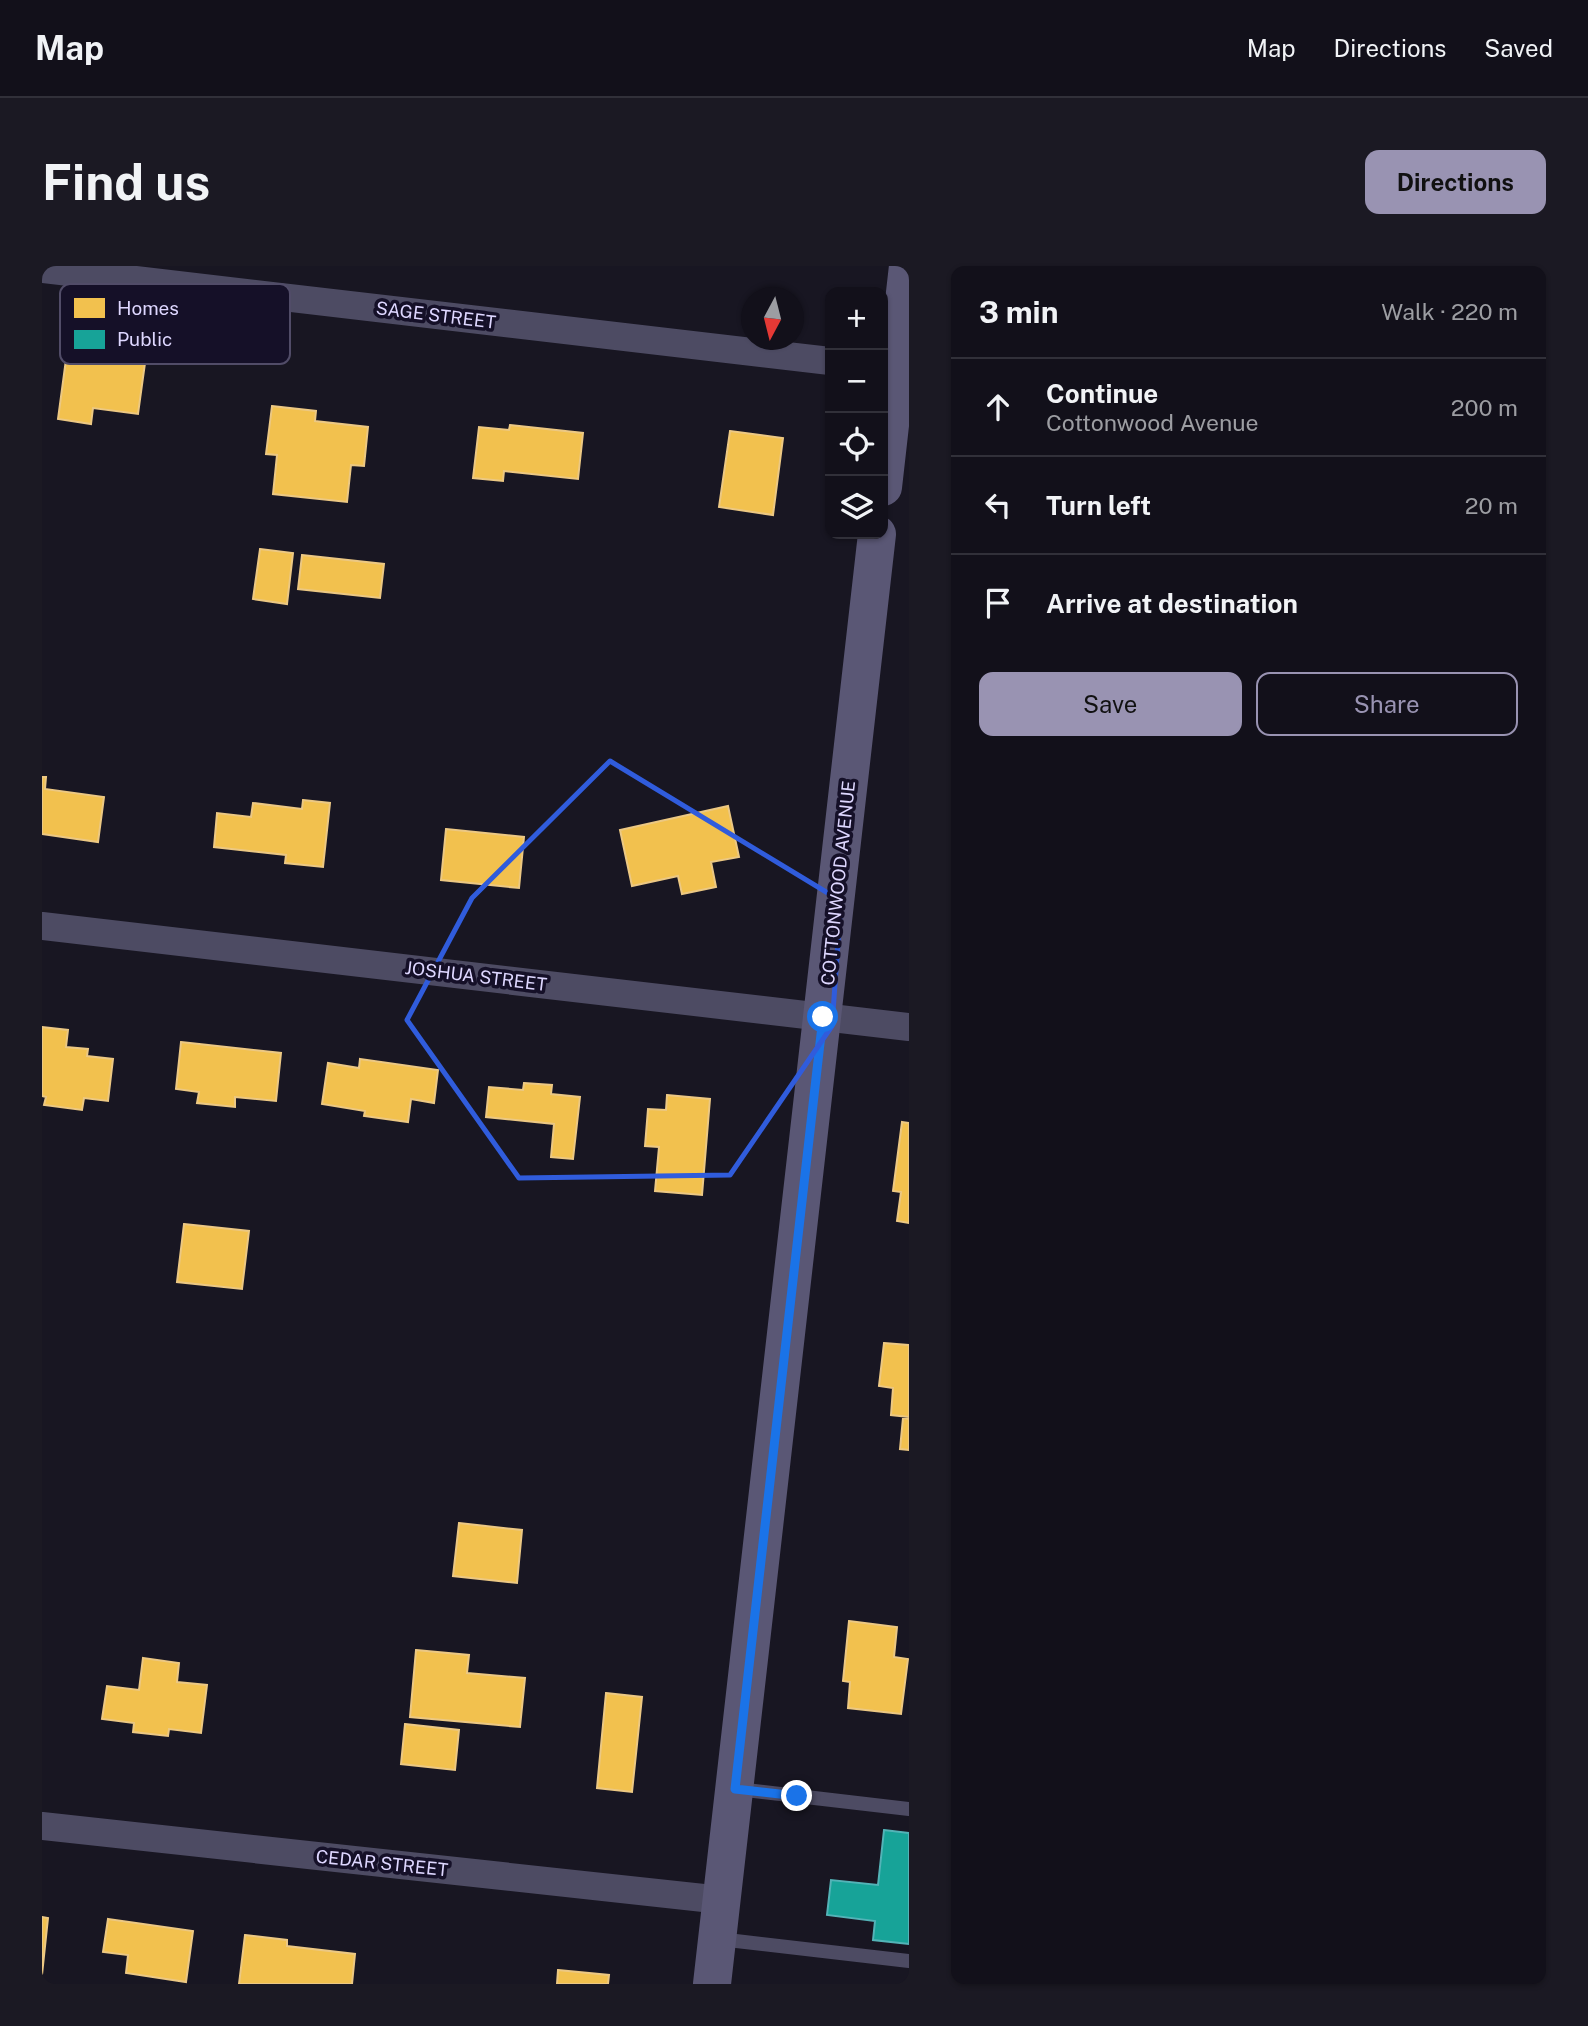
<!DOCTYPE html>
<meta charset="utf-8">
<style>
:root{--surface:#12101a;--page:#1b1923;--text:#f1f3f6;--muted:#9c9da2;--line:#313039;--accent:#9993b2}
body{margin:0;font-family:"Public Sans",sans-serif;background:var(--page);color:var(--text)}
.controls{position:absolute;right:21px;top:21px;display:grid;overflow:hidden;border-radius:14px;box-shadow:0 2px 5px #0004}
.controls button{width:63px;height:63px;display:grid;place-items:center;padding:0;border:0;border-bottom:2px solid var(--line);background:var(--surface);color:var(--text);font:35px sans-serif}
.compass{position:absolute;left:699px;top:21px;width:63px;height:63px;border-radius:50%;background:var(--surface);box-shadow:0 2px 5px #0004;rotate:187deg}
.stop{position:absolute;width:21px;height:21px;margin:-16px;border:5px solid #1a73e8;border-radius:50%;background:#fff}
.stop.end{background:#1a73e8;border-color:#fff;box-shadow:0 2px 7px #0008}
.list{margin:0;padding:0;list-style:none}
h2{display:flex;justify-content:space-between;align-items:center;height:91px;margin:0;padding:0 28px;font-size:30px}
h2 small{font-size:23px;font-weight:400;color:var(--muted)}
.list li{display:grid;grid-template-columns:46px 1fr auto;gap:21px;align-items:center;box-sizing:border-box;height:98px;padding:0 28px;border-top:2px solid var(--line)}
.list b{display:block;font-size:26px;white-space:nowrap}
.list p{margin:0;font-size:23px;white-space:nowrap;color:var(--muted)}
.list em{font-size:23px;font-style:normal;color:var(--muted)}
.actions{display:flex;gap:14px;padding:21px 28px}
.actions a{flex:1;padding:16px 0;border:2px solid var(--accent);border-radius:14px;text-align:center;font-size:24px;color:var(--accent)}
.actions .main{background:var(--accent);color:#111}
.icon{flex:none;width:38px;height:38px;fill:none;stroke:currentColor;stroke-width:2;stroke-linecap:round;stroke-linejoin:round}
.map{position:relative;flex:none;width:867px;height:1718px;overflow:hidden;border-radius:14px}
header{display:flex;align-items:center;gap:42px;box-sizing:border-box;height:98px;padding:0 35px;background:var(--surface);border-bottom:2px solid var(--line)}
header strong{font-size:33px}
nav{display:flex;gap:38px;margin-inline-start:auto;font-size:24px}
.intro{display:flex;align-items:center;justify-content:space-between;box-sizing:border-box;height:168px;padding:0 42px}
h1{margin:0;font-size:49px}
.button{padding:18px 32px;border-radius:14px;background:var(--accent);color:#111;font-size:24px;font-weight:700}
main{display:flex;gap:42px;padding:0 42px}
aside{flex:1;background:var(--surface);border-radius:14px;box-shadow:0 2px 5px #0004}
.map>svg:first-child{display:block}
.homes{fill:#f2c14e;stroke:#ecc883;stroke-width:2}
.public{fill:#17a398;stroke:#53b3b7;stroke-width:2}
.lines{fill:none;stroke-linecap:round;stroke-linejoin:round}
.lane{stroke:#4d4b63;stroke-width:14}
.street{stroke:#4d4b63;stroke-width:28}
.secondary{stroke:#5a5775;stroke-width:38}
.route{stroke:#1a73e8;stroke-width:9}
.marked{fill:none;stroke:#305cdc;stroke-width:5;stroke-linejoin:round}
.labels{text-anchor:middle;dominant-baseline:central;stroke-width:7;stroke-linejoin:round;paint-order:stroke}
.street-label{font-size:18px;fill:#ded7ff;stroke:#151028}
.key{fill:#151028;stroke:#514c68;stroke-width:2}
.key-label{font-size:19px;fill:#ded7ff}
</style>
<header>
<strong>Map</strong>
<nav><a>Map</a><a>Directions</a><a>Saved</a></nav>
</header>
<div class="intro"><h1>Find us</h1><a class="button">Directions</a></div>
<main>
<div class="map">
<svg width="867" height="1718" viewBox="0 0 867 1718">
<rect width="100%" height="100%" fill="#181622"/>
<path class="homes" d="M25 86 103 97 96 148 51 142 49 158 16 153Z
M230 140 274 145 273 155 326 161 322 200 309 199 305 236 231 228 235 189 224 188Z
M468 159 541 167 536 213 462 205 461 215 431 212 437 161 467 164Z
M688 165 741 172 731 249 677 241Z
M218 283 251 287 245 338 211 333Z
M260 289 342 298 338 332 256 323Z
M0 511H4L3 523 62 531 56 576 0 568Z
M261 534 288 537 281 601 243 597 244 589 172 581 175 547 209 551 211 537 260 543Z
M686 540 697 591 669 596 674 621 640 628 636 610 590 620 578 564Z
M404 563 482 571 477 622 399 614Z
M0 761 26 764 24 781 46 783 45 790 71 793 66 835 42 832 40 844 2 839 4 831 0 830Z
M139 776 239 787 234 835 193 831V841L155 837 157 826 134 823Z
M318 793 396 804 392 837 369 833 366 856 322 850 323 845 280 838 286 797 317 802Z
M482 817 510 819 509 828 538 831 531 893 509 891 512 858 444 851 447 821 481 824Z
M625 829 668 833 660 929 613 925 617 881 603 880 606 843 624 844Z
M860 856 867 857V957L855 955 859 926 851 925Z
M142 958 207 965 200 1023 135 1016Z
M842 1077 867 1079V1151L849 1149 851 1122 837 1120Z
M861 1152 867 1153V1184L858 1183Z
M417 1257 480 1264 475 1317 411 1310Z
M807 1355 855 1361 852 1391 866 1393 859 1448 806 1442 808 1416 801 1415Z
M374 1384 427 1389 425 1407 483 1412 478 1461 368 1451Z
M101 1392 137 1397 135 1416 165 1419 159 1467 127 1463 126 1470 91 1466 92 1457 60 1453 65 1420 97 1424Z
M564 1427 600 1431 590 1526 555 1522Z
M363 1458 417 1464 413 1504 359 1498Z
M0 1651 6 1652 0 1709Z
M66 1653 151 1665 144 1716 84 1707 86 1689 61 1686Z
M203 1669 245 1674V1680L313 1688 310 1718H197Z
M516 1704 567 1709 566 1718H515Z"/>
<path class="public" d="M842 1564 867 1567V1678L831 1674 833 1655 785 1649 789 1614 836 1619Z"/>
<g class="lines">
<path class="lane" d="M695 1523 867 1543
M677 1673 867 1695"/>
<path class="street" d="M0 3 788 95
M0 660 867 761
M0 1560 680 1634"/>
<path class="secondary" d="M841 221 866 0
M670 1718 835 268"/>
</g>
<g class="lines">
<path class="route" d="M755 1530 693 1523 781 751"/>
</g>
<path class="marked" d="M568 495 799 635 790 760 688 909 477 912 365 754 430 632Z"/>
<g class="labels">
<g class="street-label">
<text transform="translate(394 49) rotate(7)">SAGE STREET</text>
<text transform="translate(796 617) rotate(-84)">COTTONWOOD AVENUE</text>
<text transform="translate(434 710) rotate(7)">JOSHUA STREET</text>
<text transform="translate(340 1597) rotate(6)">CEDAR STREET</text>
</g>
</g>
<rect x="18" y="18" width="230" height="80" rx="10" class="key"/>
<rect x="32" y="32" width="31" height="20" fill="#f2c14e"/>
<rect x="32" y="64" width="31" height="19" fill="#17a398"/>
<g class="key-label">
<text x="75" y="49">Homes</text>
<text x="75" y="80">Public</text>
</g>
</svg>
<div class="controls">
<button>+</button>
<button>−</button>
<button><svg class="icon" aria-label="locate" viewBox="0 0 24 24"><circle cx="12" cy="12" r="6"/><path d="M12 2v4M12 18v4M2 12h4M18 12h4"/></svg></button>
<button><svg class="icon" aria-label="layers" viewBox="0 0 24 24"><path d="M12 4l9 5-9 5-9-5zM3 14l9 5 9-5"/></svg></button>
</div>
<svg class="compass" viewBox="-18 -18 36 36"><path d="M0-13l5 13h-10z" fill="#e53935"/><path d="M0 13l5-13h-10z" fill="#9c9da2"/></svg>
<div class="stop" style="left:781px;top:751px"></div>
<div class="stop end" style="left:755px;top:1530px"></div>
</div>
<aside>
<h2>3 min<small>Walk · 220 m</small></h2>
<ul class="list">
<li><svg class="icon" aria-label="ahead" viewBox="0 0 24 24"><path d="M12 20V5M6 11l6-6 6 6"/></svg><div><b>Continue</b><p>Cottonwood Avenue</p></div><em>200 m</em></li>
<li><svg class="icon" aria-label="left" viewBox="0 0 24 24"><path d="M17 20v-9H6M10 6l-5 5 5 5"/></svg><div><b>Turn left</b></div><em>20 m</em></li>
<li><svg class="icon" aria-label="arrive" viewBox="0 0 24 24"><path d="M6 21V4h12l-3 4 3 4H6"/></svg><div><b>Arrive at destination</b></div></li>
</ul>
<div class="actions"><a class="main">Save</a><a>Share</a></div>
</aside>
</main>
